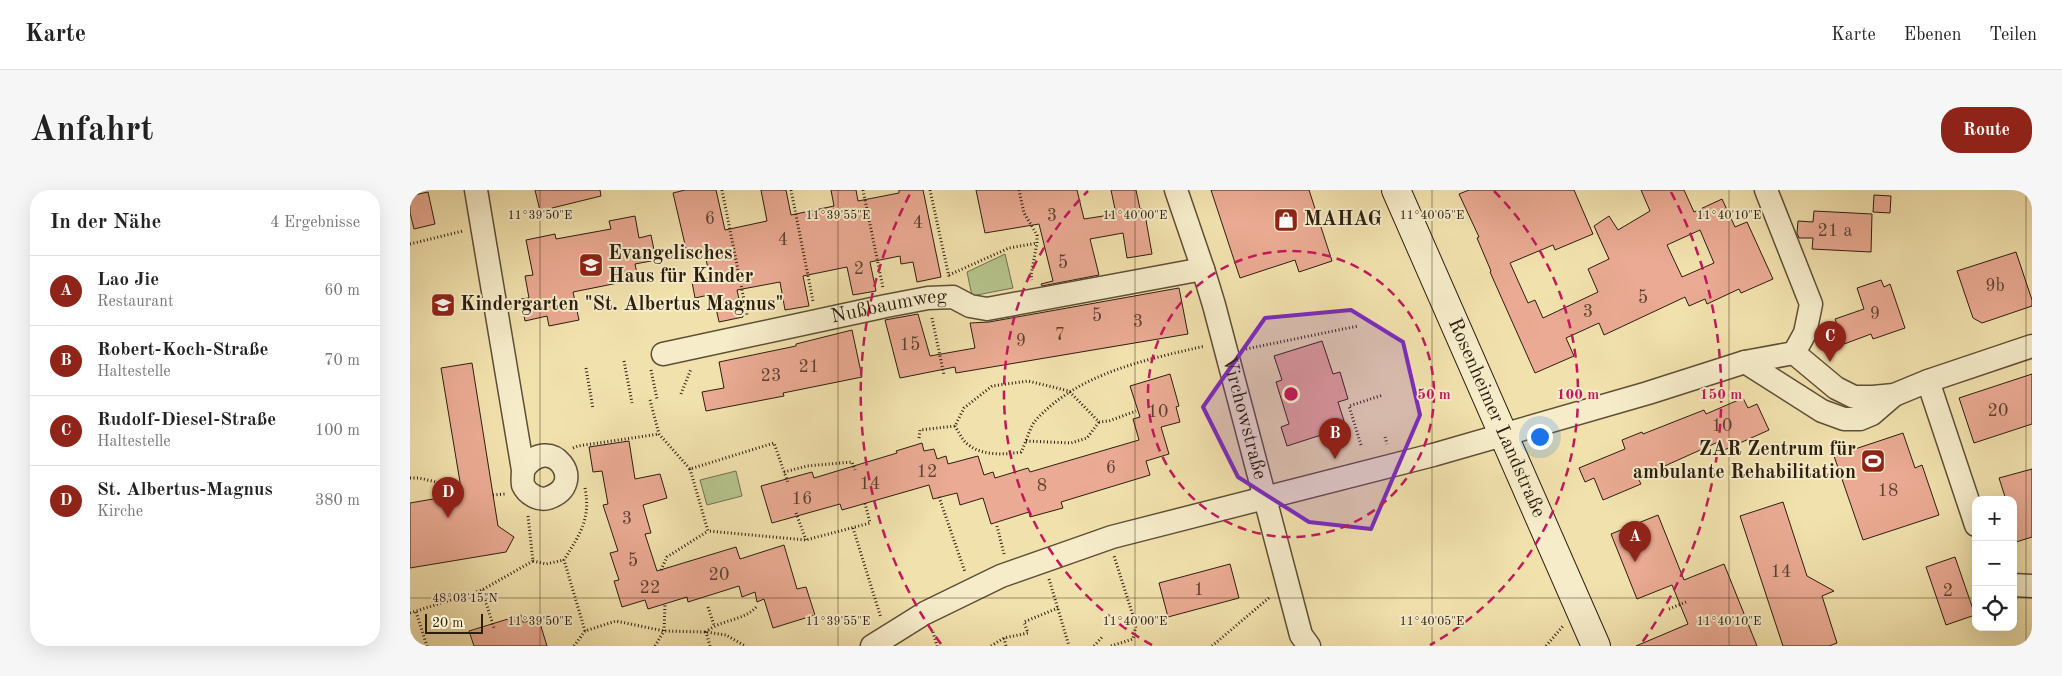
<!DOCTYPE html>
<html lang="de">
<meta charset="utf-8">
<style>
:root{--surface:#fff;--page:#f6f6f6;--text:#222;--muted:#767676;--line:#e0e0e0;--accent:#8f2418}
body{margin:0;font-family:"Old Standard TT",serif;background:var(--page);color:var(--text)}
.controls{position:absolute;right:15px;bottom:15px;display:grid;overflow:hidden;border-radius:10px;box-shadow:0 5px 20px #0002}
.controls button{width:45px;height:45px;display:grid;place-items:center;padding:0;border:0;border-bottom:1px solid var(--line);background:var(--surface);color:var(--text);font:25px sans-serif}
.scale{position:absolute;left:15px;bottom:12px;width:58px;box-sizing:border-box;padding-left:5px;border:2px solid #2c1e0f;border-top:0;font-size:14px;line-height:18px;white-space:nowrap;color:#2c1e0f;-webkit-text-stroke:4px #f6ecca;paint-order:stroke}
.you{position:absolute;left:1129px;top:246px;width:18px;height:18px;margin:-12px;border:4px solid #fff;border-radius:50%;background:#1a73e8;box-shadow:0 0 0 8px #1a73e833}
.badge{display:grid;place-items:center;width:32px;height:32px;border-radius:50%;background:var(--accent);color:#fff;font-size:16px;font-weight:700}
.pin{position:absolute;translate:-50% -41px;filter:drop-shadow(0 1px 2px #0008)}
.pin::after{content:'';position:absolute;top:26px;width:18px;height:15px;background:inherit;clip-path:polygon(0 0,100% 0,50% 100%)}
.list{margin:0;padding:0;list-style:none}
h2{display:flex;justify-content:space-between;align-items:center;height:65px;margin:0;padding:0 20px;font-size:21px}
h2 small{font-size:16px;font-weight:400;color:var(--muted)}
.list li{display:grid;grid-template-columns:32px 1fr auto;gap:15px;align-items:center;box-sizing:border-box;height:70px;padding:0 20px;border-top:1px solid var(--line)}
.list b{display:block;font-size:19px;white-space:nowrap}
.list p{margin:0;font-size:16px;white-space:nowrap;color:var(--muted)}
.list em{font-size:16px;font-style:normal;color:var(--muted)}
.icon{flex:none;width:28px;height:28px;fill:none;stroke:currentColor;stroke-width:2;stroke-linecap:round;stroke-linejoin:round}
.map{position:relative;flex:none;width:1622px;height:456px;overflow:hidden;border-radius:20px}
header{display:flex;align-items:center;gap:30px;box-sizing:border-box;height:70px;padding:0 25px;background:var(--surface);border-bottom:1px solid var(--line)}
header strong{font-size:24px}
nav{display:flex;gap:28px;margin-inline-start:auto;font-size:18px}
.intro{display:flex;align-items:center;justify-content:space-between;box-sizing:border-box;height:120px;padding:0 30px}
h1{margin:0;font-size:35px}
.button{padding:12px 22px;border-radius:20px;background:var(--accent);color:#fff;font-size:18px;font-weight:700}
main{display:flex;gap:30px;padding:0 30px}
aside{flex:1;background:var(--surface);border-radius:20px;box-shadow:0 5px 20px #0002}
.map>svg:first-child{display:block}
.green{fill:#b6c48d;stroke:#71714e}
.building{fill:#eaaa93;stroke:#2c1e0f;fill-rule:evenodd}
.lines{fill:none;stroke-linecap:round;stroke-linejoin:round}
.street-casing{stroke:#5d4f36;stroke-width:25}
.secondary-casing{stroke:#2c1e0f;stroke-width:30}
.path{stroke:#2c1e0f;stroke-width:3;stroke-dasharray:1 2.5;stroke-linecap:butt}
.street{stroke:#f6ecca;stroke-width:22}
.secondary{stroke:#f6ecca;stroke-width:28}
.marked{fill:#7b2cbf;fill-opacity:0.2;stroke:#7b2cbf;stroke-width:4;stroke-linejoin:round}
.ticks{fill:none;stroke:#2c1e0f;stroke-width:1;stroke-opacity:0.45}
.ring{fill:none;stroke:#c2185b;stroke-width:2.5;stroke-dasharray:9 6}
.labels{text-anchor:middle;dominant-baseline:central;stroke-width:4;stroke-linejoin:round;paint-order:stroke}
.number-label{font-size:18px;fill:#5c4130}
.poi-label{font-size:20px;font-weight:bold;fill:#2c1e0f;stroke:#f6ecca;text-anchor:start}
.street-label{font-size:20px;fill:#2c1e0f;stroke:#f6ecca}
.ticks-label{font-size:12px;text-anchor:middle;fill:#2c1e0f;stroke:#f6ecca;stroke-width:4;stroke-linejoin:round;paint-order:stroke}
.centre{fill:#c2185b;stroke:#f6ecca;stroke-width:2.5}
.ring-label{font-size:15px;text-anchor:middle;font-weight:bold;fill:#c2185b;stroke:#f6ecca;stroke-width:4;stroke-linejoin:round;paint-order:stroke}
</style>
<header>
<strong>Karte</strong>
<nav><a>Karte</a><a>Ebenen</a><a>Teilen</a></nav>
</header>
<div class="intro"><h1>Anfahrt</h1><a class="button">Route</a></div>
<main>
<aside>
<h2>In der Nähe<small>4 Ergebnisse</small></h2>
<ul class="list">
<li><span class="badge">A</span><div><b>Lao Jie</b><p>Restaurant</p></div><em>60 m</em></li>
<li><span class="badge">B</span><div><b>Robert-Koch-Straße</b><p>Haltestelle</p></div><em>70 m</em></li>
<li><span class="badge">C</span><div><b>Rudolf-Diesel-Straße</b><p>Haltestelle</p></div><em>100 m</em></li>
<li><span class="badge">D</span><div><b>St. Albertus-Magnus</b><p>Kirche</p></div><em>380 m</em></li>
</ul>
</aside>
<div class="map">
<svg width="1622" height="456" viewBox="0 0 1622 456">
<rect width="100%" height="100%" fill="#f1e1ad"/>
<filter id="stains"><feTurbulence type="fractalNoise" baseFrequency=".004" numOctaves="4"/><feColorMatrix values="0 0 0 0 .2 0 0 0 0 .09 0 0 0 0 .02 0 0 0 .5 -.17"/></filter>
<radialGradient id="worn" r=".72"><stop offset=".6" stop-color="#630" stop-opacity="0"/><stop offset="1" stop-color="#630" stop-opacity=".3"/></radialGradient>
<path class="green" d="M595 64 603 98 562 106 557 82Z
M326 281 332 306 297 315 290 290Z"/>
<path class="building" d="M125 0H190L191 6 130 21Z
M275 0H306L315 40 357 31 351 0H376L381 25 424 16 421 0H446L448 11 489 3V0H513L531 87 507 92 503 72 491 74 490 66 460 72 466 101 443 105 437 77 393 86 399 116 375 120 370 92 327 100 333 127 309 132 303 104 285 108 282 92 300 88 294 60 277 63 263 3Z
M566 0H667L674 29 706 24 701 0H726L730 19H734L742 64 717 68 713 43 680 49 689 85 632 96 631 94 643 91 629 34 575 43Z
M801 0H899L922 71 889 82 885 70 830 88Z
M1059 0H1164L1183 44 1145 60 1143 55 1100 73 1118 113 1125 110 1133 128 1188 102 1178 79 1199 69 1184 36 1199 26 1208 40 1240 21 1231 0H1274L1284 22 1312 9 1325 37 1337 32 1363 89 1331 103 1329 99 1297 114 1295 109 1279 116 1275 107 1194 145 1189 133 1156 148 1164 166 1125 183 1080 82 1081 81 1067 48 1069 47 1049 4ZM1290 40 1304 73 1272 87 1257 55Z
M18 2 25 34 4 39 0 23V6Z
M1464 5 1481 6 1480 23 1463 22Z
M1404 21 1462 24 1461 62 1402 59 1403 48H1389L1387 43 1388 31 1403 32Z
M225 26 229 48 241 45 246 70 225 74 228 89 163 102 169 130 139 136 137 126 115 131 111 109 119 108 115 86 123 85 116 50 145 44 146 49 201 39 199 31Z
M1606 62 1622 110V116L1572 133 1563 128 1547 81Z
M1471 90 1474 97 1480 94 1495 138 1463 149 1461 144 1434 154 1425 129 1454 119 1447 98Z
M769 98 778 144 546 183 545 177 490 188 475 130 508 124 520 166 565 158 560 133 579 132Z
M442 140 452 187 373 203 374 206 296 221 292 202 314 198 309 172 386 156V154Z
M912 151 923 184 930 182 938 209 928 212 936 237 877 256 871 237 879 234 866 192 872 190 864 166Z
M62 173 88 336 104 347 96 362 0 378V313L52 304 31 178Z
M760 184 769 216 766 217 770 232 751 237 759 264 736 271 740 285 651 312 653 318 620 327 619 322 581 334 573 308 550 315 547 303 523 309 519 295 432 320 430 314 362 333 351 296 402 282 404 288 487 263 486 261 512 253 514 261 524 259 527 269 536 266 538 274 568 266 574 285 583 282 585 288 618 278 620 282 729 250 723 229 730 227 720 196Z
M1622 184V234L1564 253 1549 208Z
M1333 208 1338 218 1347 214 1359 240 1312 261 1308 252 1228 288 1231 294 1193 310 1184 288 1175 292 1169 278 1215 259 1212 250 1232 242 1233 244 1294 220 1296 224Z
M1493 243 1505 278 1512 275 1529 325 1453 350 1424 266Z
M219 251 225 289 250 284 257 308 233 315 241 343 235 344 247 381 326 357 330 369 374 355 387 399 396 397 405 425 363 438 354 409 347 412 345 402 332 407 329 396 278 412 277 407 238 419 235 410 212 417 204 391 209 390 200 363 208 361 193 315 198 314 192 281 183 282 179 257Z
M1622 279V347L1603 353V310H1596L1589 288Z
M1373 312 1397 386 1424 401 1412 406 1427 453 1419 456H1373L1330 326Z
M1248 325 1274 390 1314 374 1347 456H1226L1278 434 1262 395 1227 409 1201 344Z
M1545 367 1565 425 1536 435 1516 377Z
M820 374 829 408 758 427 749 393Z
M111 425 113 432 129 430 137 456H64L59 441Z"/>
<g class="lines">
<defs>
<g id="street">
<path d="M66 0 113 280C113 284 112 291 113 295 117 304 129 311 138 308 180 294 140 240 113 280"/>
<path id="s1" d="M766 0 793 79 804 115 891 445 899 456"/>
<path d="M1356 0 1401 114 1395 143 1384 163"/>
<path d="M1384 163 1426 198 1444 207H1463L1484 205 1518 191 1622 156"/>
<path id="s2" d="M253 164 476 116 518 108 543 107 560 116 577 119 793 79"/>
<path d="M1335 172 1412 221 1434 229H1450L1462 224 1484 205"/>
<path d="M1518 191 1566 335"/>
<path d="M1603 395 1622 396"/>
<path d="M462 456 515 423 591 386 702 347 1023 265 1238 203 1335 172 1384 163"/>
</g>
<g id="secondary">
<path id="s3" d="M986 0 1186 456"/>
</g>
</defs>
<use href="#street" class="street-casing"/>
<use href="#secondary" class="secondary-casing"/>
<path class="path" d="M312 0 337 125
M381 0 403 111
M453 0 473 98
M520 0 539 87
M609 0 614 23 627 45V53L621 85 622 90
M0 54 53 41
M539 85 599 58 627 53
M522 128 534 185
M836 159 948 136
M214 171 222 213
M176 178 183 219
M241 180 247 209
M271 204 281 179
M240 210 249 244 280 279 364 253 378 293
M545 236C548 241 552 249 556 253 571 266 593 265 611 262 616 253 619 239 625 231 668 183 735 170 795 156
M975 247 977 254
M509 248 510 240 545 236 554 218 582 196 618 191 659 201 689 232 699 231 726 221
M616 251 661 253 677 248 689 232
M951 255 939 216 973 205
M163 258 168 256 249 244
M280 279 298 341 396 350 460 333 455 313
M374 282 397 276 442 272 445 280
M0 288H9L51 298
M83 305 95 304
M529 307 555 382
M386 323 396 350
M587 336 594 364
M443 338 471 428
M123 371 136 374 154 370
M251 380 257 367 298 341
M639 389 659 456
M72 400 84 438
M298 417 304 435
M1259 419 1276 412
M6 422 17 456
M0 423 72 400 123 371 118 326
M175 441 154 370C170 344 181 329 175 298
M523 442 527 456
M594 448 596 456
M164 456 175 441 206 431 254 441 296 442 316 445 335 456
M245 456 254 441 255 414
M300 456 296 442C311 429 335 431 347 416
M581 456 594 448 618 443 614 432 648 418
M684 456 693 446
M701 456 723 449 726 435 704 366
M802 456 860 407
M1136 456 1153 436"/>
<use href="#street" class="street"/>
<use href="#secondary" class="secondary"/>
</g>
<path class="marked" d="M941 120 993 152 1010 225 961 339 899 332 828 287 793 217 855 128Z"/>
<path class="ticks" d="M130 0V456M428 0V456M725 0V456M1022 0V456M1319 0V456M1616 0V456M0 408H1566M1603 408H1622"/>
<g class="ring">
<circle cx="881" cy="204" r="143"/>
<path d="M742 455A287 287 0 0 1 678 1M1084 1A287 287 0 0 1 1020 455"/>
<path d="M531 454A430 430 0 0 1 501 2M1261 2A430 430 0 0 1 1231 454"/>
</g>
<defs>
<symbol id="shop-square" viewBox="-11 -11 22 22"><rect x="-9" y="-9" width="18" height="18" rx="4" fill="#8f2418" stroke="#f6ecca"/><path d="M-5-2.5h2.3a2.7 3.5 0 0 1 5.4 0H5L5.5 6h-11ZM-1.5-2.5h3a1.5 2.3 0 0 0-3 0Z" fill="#fff"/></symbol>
<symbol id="school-square" viewBox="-11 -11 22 22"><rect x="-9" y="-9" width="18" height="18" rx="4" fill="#8f2418" stroke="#f6ecca"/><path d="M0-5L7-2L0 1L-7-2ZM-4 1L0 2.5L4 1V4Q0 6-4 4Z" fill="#fff"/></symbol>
<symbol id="stadium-square" viewBox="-11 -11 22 22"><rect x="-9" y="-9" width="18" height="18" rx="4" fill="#8f2418" stroke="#f6ecca"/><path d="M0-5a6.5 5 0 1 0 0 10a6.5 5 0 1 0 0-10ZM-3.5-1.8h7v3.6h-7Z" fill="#fff"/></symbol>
</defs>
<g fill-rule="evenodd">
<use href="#shop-square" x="862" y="16" width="28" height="28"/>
<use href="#school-square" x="167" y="61" width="28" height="28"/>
<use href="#school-square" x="19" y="101" width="28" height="28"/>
<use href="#stadium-square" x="1449" y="257" width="28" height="28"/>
</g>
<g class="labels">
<g class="number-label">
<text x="642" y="26">3</text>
<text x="300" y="29">6</text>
<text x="508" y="33">4</text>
<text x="1425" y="41">21 a</text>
<text x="373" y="50">4</text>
<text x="653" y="73">5</text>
<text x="449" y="79">2</text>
<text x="1585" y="96">9b</text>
<text x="1233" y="108">5</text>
<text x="1178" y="122">3</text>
<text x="1465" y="124">9</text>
<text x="687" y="126">5</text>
<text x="728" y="132">3</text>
<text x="650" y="145">7</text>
<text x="611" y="151">9</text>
<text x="500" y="155">15</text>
<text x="399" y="177">21</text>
<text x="361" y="186">23</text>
<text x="1588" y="221">20</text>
<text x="748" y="222">10</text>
<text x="1312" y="236">10</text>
<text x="701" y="278">6</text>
<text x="517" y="282">12</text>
<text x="460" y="294">14</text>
<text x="632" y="296">8</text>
<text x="1478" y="301">18</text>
<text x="392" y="309">16</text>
<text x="217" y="329">3</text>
<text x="223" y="371">5</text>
<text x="1371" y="382">14</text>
<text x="309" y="385">20</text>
<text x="240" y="398">22</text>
<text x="789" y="400">1</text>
<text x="1538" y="401">2</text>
</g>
<g class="poi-label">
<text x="894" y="30">MAHAG</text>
<text x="198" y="64">Evangelisches<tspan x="198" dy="23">Haus für Kinder</tspan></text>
<text x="50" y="115">Kindergarten "St. Albertus Magnus"</text>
<text x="1446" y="260" text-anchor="end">ZAR Zentrum für<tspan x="1446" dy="23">ambulante Rehabilitation</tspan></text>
</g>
<g class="street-label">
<text stroke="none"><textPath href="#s2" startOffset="231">Nußbaumweg</textPath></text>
<text stroke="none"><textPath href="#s1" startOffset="238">Virchowstraße</textPath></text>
<text stroke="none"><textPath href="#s3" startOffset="249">Rosenheimer Landstraße</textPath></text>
</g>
</g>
<g class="ticks-label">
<text x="130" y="29">11°39'50"E</text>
<text x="428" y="29">11°39'55"E</text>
<text x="725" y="29">11°40'00"E</text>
<text x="1022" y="29">11°40'05"E</text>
<text x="1319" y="29">11°40'10"E</text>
<text x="55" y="412">48°03'15"N</text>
<text x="130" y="435">11°39'50"E</text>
<text x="428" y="435">11°39'55"E</text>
<text x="725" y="435">11°40'00"E</text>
<text x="1022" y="435">11°40'05"E</text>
<text x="1319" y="435">11°40'10"E</text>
</g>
<circle cx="881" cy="204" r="8" class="centre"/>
<g class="ring-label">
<text x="1024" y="209">50 m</text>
<text x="1168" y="209">100 m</text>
<text x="1311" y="209">150 m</text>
</g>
<rect width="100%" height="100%" filter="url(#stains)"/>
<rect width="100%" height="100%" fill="url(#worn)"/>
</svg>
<div class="controls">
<button>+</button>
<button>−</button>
<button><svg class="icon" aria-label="locate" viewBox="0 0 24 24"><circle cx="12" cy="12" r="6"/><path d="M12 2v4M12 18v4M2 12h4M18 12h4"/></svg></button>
</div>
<div class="scale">20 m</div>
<div class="you"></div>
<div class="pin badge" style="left:1225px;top:372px">A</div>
<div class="pin badge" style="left:925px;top:269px">B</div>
<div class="pin badge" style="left:1420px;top:172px">C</div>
<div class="pin badge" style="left:38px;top:328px">D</div>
</div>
</main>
